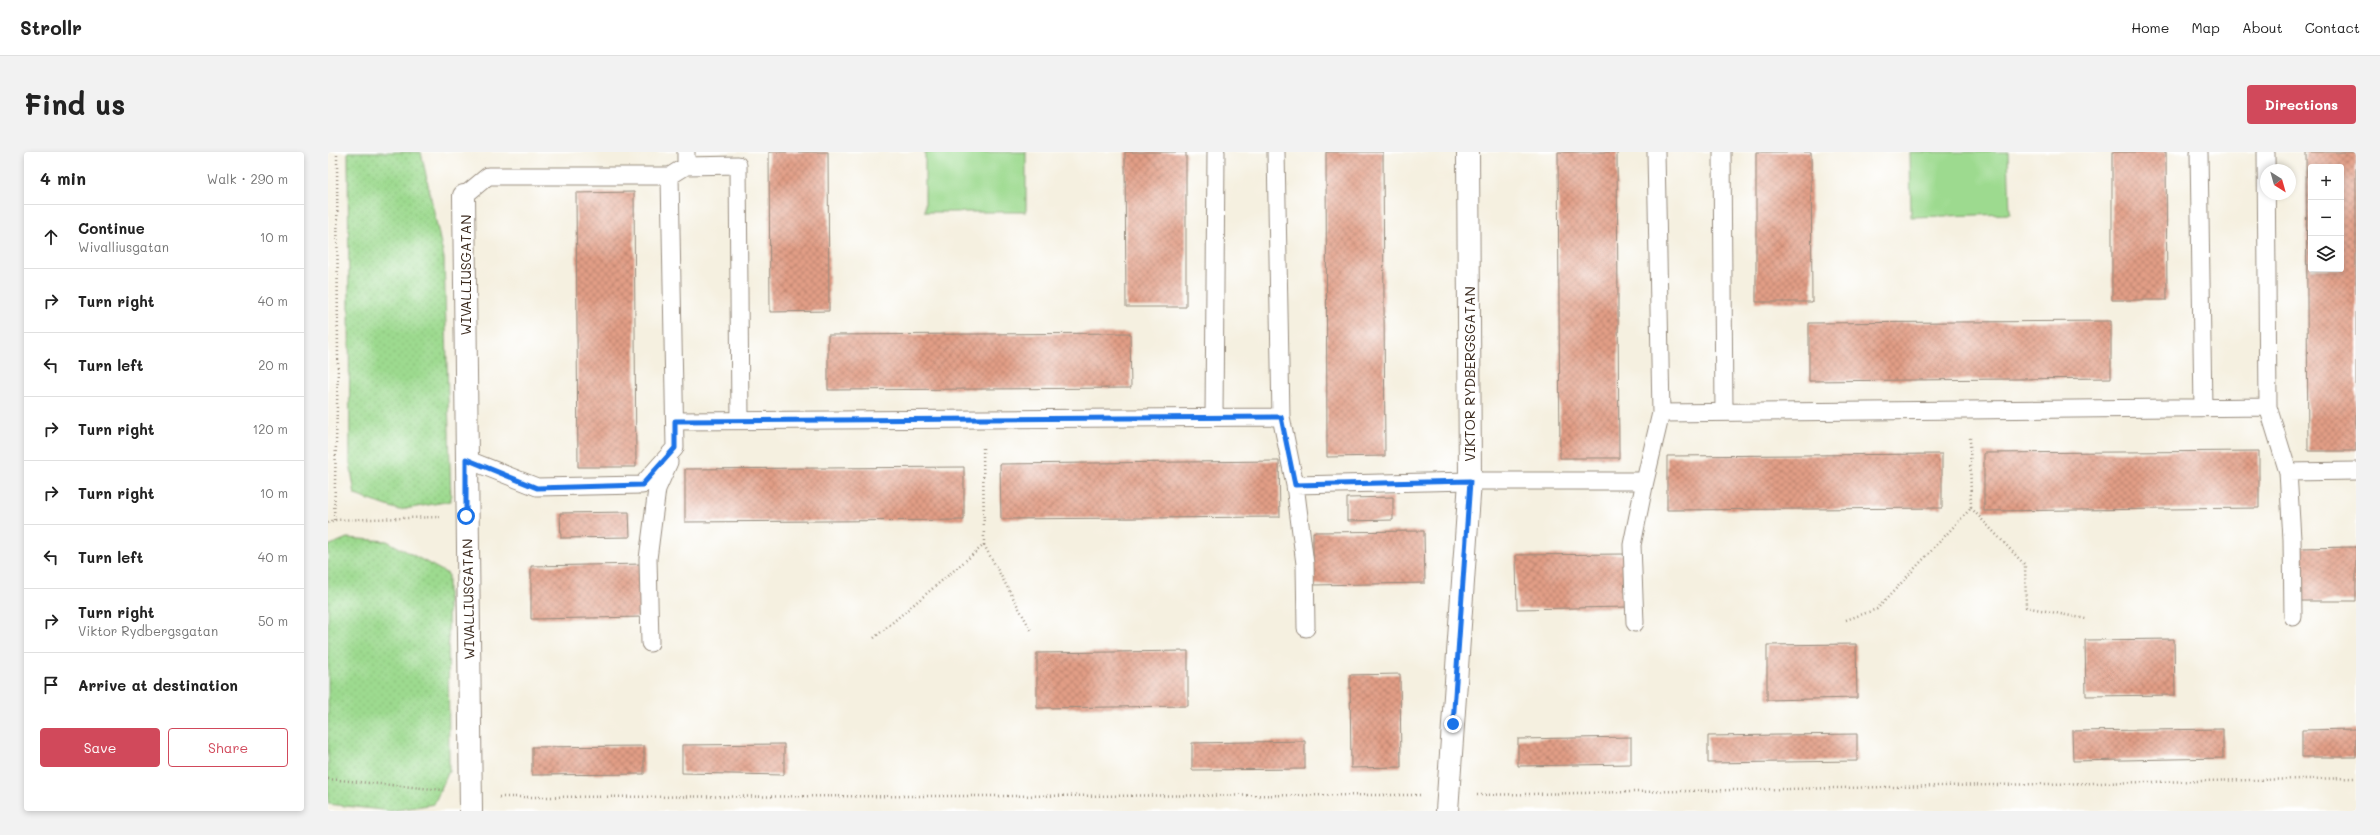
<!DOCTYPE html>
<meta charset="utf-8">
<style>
:root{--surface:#fff;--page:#f2f2f2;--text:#222;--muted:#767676;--line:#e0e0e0;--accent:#d1495b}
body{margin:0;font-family:Mali,sans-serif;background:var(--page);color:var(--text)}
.controls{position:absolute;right:12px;top:12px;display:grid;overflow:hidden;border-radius:4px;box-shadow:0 2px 6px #0003}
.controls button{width:36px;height:36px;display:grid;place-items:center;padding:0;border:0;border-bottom:1px solid var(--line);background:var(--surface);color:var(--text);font:20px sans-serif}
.compass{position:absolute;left:1932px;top:12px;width:36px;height:36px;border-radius:50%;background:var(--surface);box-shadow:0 2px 6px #0003;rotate:143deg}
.stop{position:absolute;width:12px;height:12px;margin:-9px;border:3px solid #1a73e8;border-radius:50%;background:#fff}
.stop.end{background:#1a73e8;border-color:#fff;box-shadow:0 1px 4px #0008}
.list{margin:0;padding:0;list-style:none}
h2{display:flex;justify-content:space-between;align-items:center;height:52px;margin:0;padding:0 16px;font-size:17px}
h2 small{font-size:13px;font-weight:400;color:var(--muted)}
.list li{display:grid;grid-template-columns:26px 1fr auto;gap:12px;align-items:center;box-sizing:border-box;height:64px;padding:0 16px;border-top:1px solid var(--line)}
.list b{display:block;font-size:15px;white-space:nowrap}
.list p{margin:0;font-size:13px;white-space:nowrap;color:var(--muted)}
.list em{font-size:13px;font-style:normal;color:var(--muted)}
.actions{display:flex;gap:8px;padding:12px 16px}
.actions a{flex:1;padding:9px 0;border:1px solid var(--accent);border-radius:4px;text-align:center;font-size:14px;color:var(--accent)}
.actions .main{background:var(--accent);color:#fff}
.icon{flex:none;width:22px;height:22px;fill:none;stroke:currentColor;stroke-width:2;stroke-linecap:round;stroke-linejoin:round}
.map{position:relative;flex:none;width:2028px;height:659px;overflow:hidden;border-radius:4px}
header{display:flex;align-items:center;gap:24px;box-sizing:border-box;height:56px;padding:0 20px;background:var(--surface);border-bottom:1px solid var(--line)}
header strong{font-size:19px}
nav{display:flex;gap:22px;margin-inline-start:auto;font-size:14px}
.intro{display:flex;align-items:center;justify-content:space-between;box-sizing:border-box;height:96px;padding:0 24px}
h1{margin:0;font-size:28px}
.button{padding:10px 18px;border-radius:4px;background:var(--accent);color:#fff;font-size:14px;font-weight:700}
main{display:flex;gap:24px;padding:0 24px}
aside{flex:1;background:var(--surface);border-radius:4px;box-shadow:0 2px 6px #0003}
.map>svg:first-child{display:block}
.grass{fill:url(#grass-dots);stroke:#6c8256}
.pitch{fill:#9dda8f;stroke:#6c8256}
.building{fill:url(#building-cross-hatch);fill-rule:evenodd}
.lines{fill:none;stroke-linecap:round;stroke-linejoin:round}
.lane-casing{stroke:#988d7f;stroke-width:19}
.street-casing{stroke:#988d7f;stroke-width:24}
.path{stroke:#988d7f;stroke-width:2.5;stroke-dasharray:1 3;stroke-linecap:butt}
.lane{stroke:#fff;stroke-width:17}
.street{stroke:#fff;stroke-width:22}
.route{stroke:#1a73e8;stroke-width:5}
.labels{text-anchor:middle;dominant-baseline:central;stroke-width:3;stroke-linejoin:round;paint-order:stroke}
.street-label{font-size:14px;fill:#3b2a1e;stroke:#fff}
</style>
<header>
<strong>Strollr</strong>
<nav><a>Home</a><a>Map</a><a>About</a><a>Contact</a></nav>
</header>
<div class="intro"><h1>Find us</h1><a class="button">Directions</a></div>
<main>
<aside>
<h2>4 min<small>Walk · 290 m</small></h2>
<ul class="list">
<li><svg class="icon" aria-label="ahead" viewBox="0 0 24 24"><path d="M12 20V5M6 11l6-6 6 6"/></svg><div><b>Continue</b><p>Wivalliusgatan</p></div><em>10 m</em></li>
<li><svg class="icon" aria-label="right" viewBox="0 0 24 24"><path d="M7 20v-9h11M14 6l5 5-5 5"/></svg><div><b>Turn right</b></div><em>40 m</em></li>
<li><svg class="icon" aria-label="left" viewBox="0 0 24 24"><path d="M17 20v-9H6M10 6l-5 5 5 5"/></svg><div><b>Turn left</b></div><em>20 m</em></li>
<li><svg class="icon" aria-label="right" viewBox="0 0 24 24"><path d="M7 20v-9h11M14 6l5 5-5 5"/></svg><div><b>Turn right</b></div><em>120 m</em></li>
<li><svg class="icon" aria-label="right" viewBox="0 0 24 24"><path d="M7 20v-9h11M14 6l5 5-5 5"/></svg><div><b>Turn right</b></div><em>10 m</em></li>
<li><svg class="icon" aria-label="left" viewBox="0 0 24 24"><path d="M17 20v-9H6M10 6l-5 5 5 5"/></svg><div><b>Turn left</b></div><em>40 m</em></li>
<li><svg class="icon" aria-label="right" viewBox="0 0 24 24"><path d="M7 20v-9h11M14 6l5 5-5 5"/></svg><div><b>Turn right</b><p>Viktor Rydbergsgatan</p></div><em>50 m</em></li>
<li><svg class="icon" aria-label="arrive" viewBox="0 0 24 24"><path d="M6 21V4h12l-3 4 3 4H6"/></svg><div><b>Arrive at destination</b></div></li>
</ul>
<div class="actions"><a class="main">Save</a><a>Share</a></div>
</aside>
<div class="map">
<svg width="2028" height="659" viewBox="0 0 2028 659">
<defs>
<pattern id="grass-dots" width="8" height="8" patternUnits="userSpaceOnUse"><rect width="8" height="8" fill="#9dda8f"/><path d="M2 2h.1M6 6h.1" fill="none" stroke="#88bb7b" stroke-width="1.8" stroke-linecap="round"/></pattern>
<pattern id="building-cross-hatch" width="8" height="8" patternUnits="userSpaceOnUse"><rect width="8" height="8" fill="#e29e86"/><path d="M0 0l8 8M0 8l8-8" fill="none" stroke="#b8816d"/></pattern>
</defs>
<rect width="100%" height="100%" fill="#fff"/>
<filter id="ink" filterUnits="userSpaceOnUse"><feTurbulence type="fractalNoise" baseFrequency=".025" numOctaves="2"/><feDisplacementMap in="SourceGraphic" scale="8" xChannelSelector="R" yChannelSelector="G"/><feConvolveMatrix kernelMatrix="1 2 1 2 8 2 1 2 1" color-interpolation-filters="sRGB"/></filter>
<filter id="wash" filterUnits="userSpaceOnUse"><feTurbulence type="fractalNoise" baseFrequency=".012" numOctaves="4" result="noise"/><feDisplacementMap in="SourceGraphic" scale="16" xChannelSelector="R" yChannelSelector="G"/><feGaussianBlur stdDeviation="0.9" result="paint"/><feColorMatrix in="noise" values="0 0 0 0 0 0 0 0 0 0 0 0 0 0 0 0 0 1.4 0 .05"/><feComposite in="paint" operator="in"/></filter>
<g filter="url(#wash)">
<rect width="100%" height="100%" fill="#f5f0e0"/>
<path class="grass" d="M20 0H93L116 106 123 349 71 358 27 343 22 311Z
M19 386 59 389 120 422 121 619 106 652 63 659 0 652V394Z"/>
<path class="pitch" d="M597 0H698V60H597Z
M1582 0H1680L1682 62 1583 65Z"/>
<g id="blocks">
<path class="building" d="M441 0H500L501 159 442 160Z
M797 0H858V155H798Z
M998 0H1055L1057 304 999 305Z
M1230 0H1289L1291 306H1232Z
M1428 0H1483L1484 150H1428Z
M1784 0H1838L1839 148H1784Z
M1978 0H2028V299H1980ZM1983 15H2013V117H1983Z
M306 40 308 315H250L248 41Z
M1783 169V226L1481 229V171Z
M802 181 803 236 500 238V183Z
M1931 299V356L1656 359V301Z
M1614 302V356L1339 358V304Z
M951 309 952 365 673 367 672 312Z
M636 315V368L357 370V317Z
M1065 345V368L1019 369V346Z
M301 360 302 385 233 386 232 361Z
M1096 379 1097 431 985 433V380Z
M2028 395V449H1972L1971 396Z
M1299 402 1300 455 1189 457 1188 403Z
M316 412V465L203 467V414Z
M1846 487 1847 543 1758 544 1757 488Z
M1528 492 1529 546 1439 548V493Z
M860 499V554L709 556V501Z
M1072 522 1073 615 1023 616 1022 523Z
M1895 577V606L1745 609 1744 579Z
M2028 577V605H1974V578Z
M1529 582V609L1380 611V584Z
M1303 585V612L1190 614V587Z
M977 589V617L864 618V591Z
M456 592V623L354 621V593Z
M316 594V622L204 623V595Z"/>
</g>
</g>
<g filter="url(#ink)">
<use href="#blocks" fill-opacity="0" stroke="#988d7f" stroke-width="1"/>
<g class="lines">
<defs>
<path id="lane" d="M1328 0 1333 261 1940 255 1938 0
M1394 0 1396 260
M1871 0 1875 255
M358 14V0
M136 44 160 24H342
M1940 255 1960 320 2028 319
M886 265 888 0
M953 265 967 333 1142 329H1317L1333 261
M347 269 953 265 948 0
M138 307 209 335 314 333 347 296 342 24 358 14 410 13 412 268
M1960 320 1964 387 1965 465
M967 333 977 412 978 476
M1307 471 1304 393 1317 329
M322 491 320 407 329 337 341 310"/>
<path id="street" d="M136 44 143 659
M1119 659 1142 329 1140 0"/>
</defs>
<use href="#lane" class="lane-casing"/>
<use href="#street" class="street-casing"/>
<path class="path" d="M1643 356 1697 413 1698 455 1758 467
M6 368 10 215 9 0
M0 371 6 368 112 365
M656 393 703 478
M1518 468 1549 457 1643 356 1642 284
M546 486 656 393 655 293
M0 627 115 638
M1149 643 2028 626
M171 645 1092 643"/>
<use href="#lane" class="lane"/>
<use href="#street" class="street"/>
</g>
</g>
<g class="lines" filter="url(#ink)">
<path class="route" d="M138 364V307L209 336 314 333 347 296V269L953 265 967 333 1142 329 1125 572"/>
</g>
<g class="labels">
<g class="street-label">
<text transform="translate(137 123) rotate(-90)">WIVALLIUSGATAN</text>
<text transform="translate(1141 222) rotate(-90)">VIKTOR RYDBERGSGATAN</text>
<text transform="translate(140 447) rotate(-91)">WIVALLIUSGATAN</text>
</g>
</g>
</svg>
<div class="controls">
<button>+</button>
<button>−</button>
<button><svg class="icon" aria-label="layers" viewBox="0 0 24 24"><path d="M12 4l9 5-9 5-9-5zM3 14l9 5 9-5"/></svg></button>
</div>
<svg class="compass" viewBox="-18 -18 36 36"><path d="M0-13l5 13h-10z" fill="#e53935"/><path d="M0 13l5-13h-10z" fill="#767676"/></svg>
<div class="stop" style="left:138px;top:364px"></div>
<div class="stop end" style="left:1125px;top:572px"></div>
</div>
</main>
